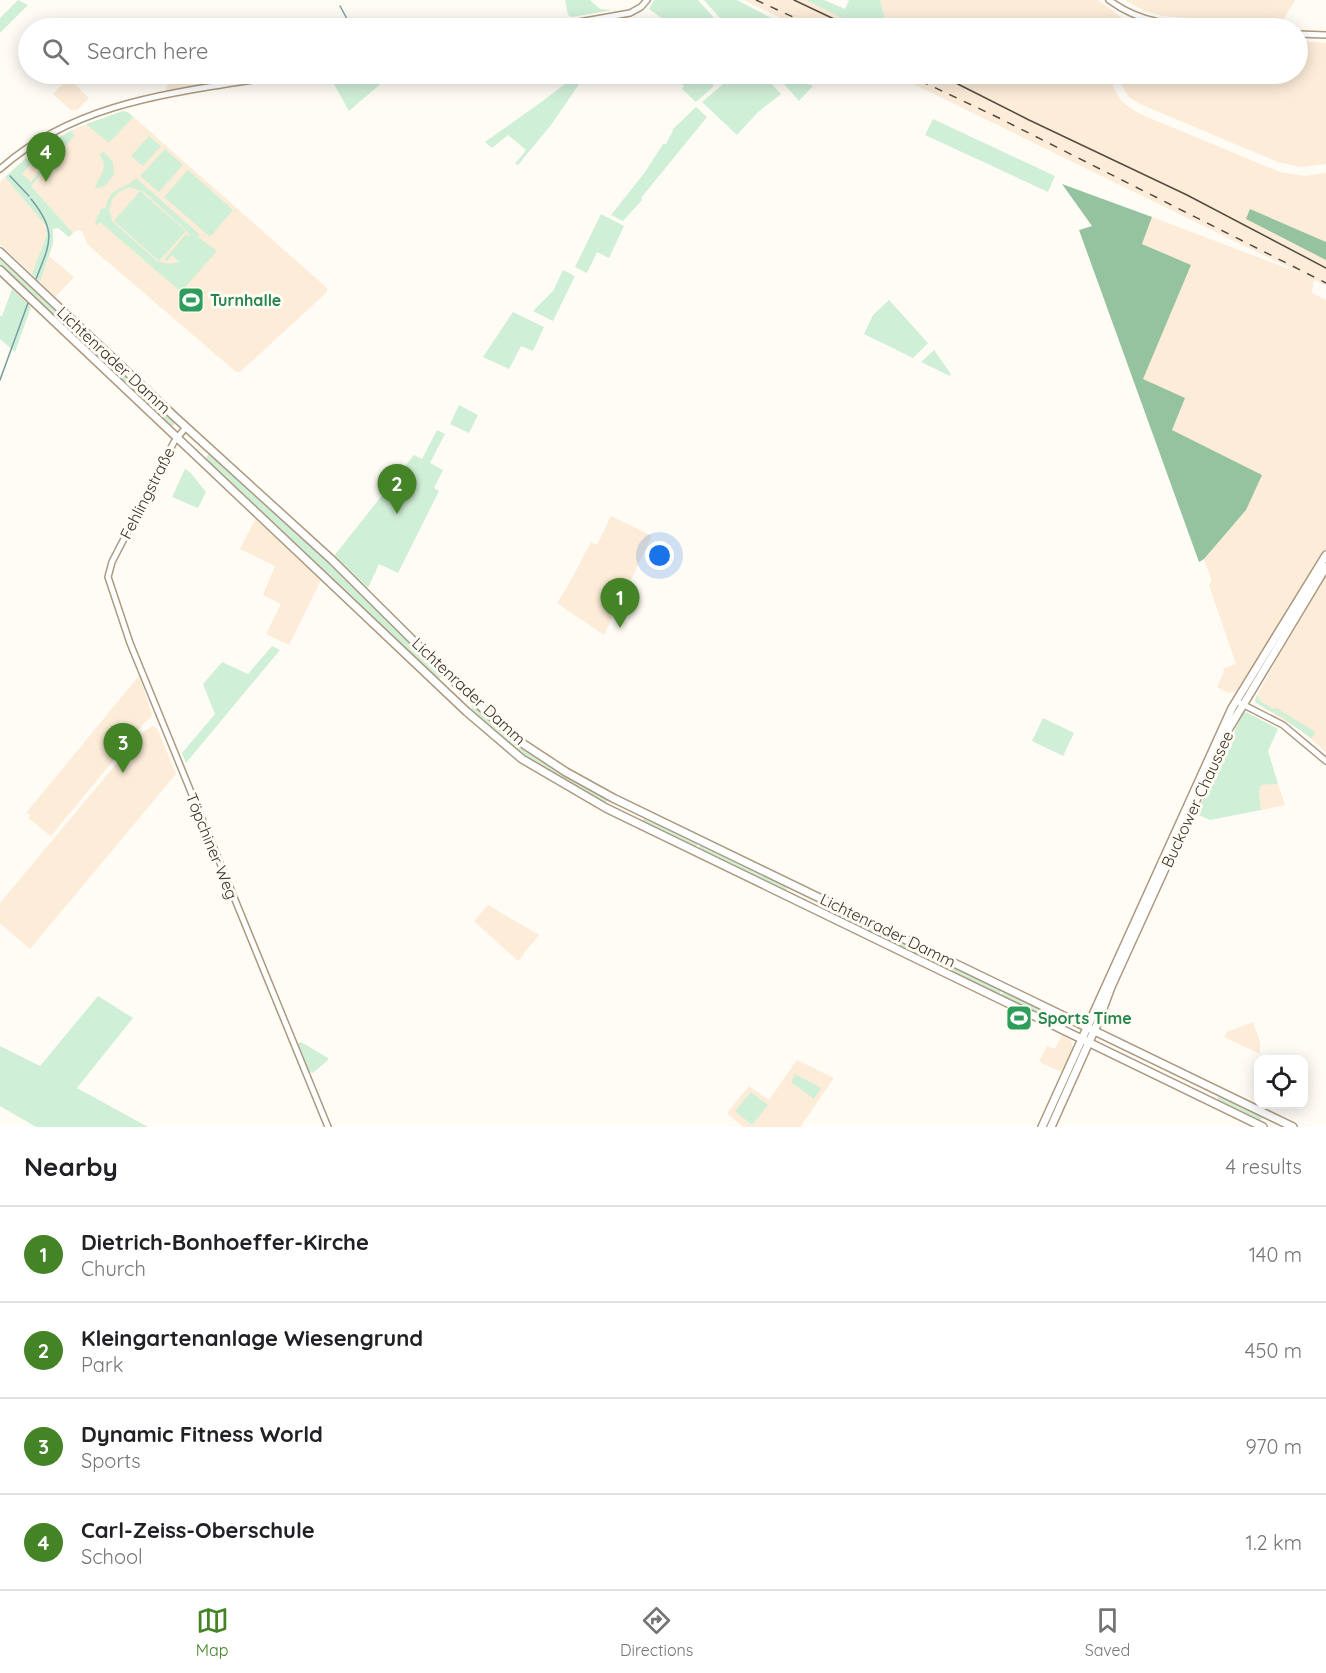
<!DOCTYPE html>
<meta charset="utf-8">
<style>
:root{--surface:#fff;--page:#f2f2f2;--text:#202124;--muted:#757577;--line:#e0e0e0;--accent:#448426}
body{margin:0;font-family:Quicksand,sans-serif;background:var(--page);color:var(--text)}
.controls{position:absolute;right:18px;bottom:18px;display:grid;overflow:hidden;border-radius:12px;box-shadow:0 3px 15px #0003}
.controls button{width:54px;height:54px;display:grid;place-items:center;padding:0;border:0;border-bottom:2px solid var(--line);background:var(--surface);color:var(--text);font:30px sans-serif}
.you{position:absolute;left:660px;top:556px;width:21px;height:21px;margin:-15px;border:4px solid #fff;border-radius:50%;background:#1a73e8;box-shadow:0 0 0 9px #1a73e833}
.badge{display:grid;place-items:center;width:39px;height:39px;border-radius:50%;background:var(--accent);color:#fff;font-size:20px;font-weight:700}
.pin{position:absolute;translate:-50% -50px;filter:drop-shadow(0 2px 3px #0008)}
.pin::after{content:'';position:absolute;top:32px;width:21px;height:18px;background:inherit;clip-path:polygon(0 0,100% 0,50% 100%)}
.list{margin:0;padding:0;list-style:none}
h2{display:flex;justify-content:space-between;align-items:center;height:78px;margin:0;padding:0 24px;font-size:26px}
h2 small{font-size:20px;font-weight:400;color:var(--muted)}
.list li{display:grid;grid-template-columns:39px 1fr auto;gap:18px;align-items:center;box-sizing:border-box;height:96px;padding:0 24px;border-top:2px solid var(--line)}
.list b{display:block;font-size:22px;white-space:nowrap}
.list p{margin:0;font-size:20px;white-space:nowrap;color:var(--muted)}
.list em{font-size:20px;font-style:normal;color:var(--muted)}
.icon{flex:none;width:33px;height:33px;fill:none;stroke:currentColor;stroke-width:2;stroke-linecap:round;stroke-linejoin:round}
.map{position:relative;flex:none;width:1326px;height:1127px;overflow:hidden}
.search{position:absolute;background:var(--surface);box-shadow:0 3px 15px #0003;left:18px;right:18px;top:18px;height:66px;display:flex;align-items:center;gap:15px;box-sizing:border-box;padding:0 21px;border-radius:33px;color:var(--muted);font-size:22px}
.sheet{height:462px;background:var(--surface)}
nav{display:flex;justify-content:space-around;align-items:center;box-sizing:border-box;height:84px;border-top:2px solid var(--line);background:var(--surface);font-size:16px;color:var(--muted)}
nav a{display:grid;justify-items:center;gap:3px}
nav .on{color:var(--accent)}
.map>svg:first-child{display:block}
.built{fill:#fcecd8}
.green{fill:#d0efd7;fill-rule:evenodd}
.forest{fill:#95c3a0}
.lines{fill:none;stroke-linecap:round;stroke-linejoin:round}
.stream{stroke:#74a0a4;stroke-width:1.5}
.minor-casing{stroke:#ac997f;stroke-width:8}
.major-casing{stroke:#ac997f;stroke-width:10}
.minor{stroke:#fff;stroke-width:5}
.major{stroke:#fff;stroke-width:7}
.tram{stroke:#534c42;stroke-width:1.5}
.rail{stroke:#534c42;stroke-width:1.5;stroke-dasharray:8 8;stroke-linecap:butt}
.labels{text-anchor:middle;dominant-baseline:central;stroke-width:6;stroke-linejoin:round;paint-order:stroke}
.leisure-label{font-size:16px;font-weight:bold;fill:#27864d;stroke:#fffbf5;text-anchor:start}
.street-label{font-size:16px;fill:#3c342a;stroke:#fffbf5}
</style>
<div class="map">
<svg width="1326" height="1127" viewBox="0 0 1326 1127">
<rect width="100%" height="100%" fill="#fffbf5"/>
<path class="built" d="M744 0H806L862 28H801Z
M880 0H1098L1125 20 1130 28H887Z
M1125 0H1295L1280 25 1163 16 1145 11Z
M1298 41 1326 43V164L1300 167 1278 162 1140 104 1129 97 1122 86V74H1298Z
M177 74H200L207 80 208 85 167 92 166 87Z
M893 74H1113V86L1119 98 1126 105 1140 114 1280 172 1304 176 1326 173V285L1314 280 1312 293 1326 300V549L1243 683 1236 691 1229 693 1217 687 1224 672 1223 669 1236 664 1209 585 1212 581 1204 559 1246 510 1172 430 1142 379 1191 265 1142 244 1152 217 1302 274Z
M68 78 89 98 76 111 74 109 72 111 53 94Z
M123 111 129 113 327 288V292L240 372 235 371 88 245 82 231 77 230 73 233 15 168 40 149 72 130Z
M5 177 46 226 47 234 32 274 0 244V182Z
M49 256 74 277 55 297 40 282Z
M257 516 322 578 289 645 266 634 281 604 263 595 275 566 240 549Z
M611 516 652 536 604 635 557 603 569 584 591 542 597 545Z
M1326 577V752L1303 732 1256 703 1255 700 1279 655Z
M139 676 152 714 150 718 144 723 51 836 28 818 31 815 26 813Z
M153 726 157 728 176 774 30 949 0 923V903L142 733Z
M1278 784 1285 805 1261 810 1259 793 1261 785Z
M488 905 539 935 518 961 474 921Z
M1253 1022 1260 1042V1054L1224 1037 1227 1032Z
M1062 1035 1070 1039 1073 1047 1062 1072 1039 1062 1047 1046 1055 1049Z
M797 1060 834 1078 800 1127H743L727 1113 749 1086 769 1100Z"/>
<path class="green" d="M18 0 28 5 0 33V18Z
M565 0H590L600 9 612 10 572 17 568 15Z
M654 0H698L723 28H675L649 9Z
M704 0H737L771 18 773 25 771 28H729Z
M806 0H824L845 9 849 0H880L887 28H862Z
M336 74H392L349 111 329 75Z
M578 74H586L551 125 518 165 515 164 526 150 508 135 492 148 485 142 544 100Z
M671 74H703L714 86 696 102 682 89 684 86Z
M735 74H762L781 94 757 113 737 135 702 102Z
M790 78 813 86 799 101 784 84Z
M696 107 707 117 641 198 642 200 623 221 611 215 645 172 663 144H666L673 131 672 130Z
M123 111 129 113 133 117 109 143 86 124Z
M933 119 1055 176 1048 192 925 135Z
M72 130 74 136 59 154 50 147 44 150 42 148Z
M149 136 161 146 143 166 131 156Z
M165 149 183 165 159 192 140 176Z
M104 152 113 162 114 175 105 186 95 189C98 175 111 168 99 154Z
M26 158 32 163 22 174 31 182 40 170 43 172 31 186 73 233 69 237 58 228 53 229V244L40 282 32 274 47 234 46 226 5 177Z
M188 170 233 210 210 237 164 197Z
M136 178 199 234 198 237 217 251 181 292 100 222 97 225 95 223 101 209 106 208C110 185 124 191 136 178ZM130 187 144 192 187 231 190 237 186 234 165 259 167 261 172 255 179 262 169 264 157 261 113 222 109 211 112 199 120 191Z
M140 191 186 231 159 261 114 221Z
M601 214 624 226 609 258 597 252 587 273 575 267Z
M0 256 176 422 171 428 0 266Z
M563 270 575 276 553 321 533 311 553 291Z
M12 289 31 307 15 352 0 339V316H2Z
M889 300 928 343 913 358 864 334 873 315Z
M513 312 544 327 533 351 521 346 509 369 483 357Z
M934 350 951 374 950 376 921 362Z
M459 405 478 415 469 433 450 424Z
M437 430 445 434 430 463 443 470 434 488 439 491 398 573 379 564 368 588 334 556 414 455 422 459Z
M209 453H212L331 563 443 675 437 680 205 460Z
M185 469 190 472 206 492 198 508 172 497Z
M272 646 280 650 186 763 182 753 215 714 203 684 222 662 248 674Z
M1257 695 1260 701 1273 709 1276 708 1314 731 1315 734 1311 738 1283 718 1256 703 1255 700Z
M474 703 495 723 609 798 605 804 543 769 510 746 470 711Z
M1246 712 1278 729 1268 751 1278 784 1261 785 1259 793 1261 810 1210 820 1196 814 1243 713Z
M1043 718 1074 733 1063 756 1032 741Z
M645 815 699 842 695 849 642 823Z
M701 843 788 885 786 891 697 850Z
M835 907 883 931 880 938 831 915Z
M885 932 930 953 926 960 881 939Z
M932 955 1002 989 999 996 929 962Z
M1004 989 1056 1016 1054 1020 1047 1019 1001 997Z
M98 996 133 1018 77 1088 148 1127H36L0 1106V1046L40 1066Z
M301 1042 328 1058V1060L313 1073 308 1071 297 1044Z
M795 1074 821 1088 814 1099 791 1082Z
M751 1092 768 1105 752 1125 735 1111Z
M1218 1095 1263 1116 1260 1121 1217 1102Z"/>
<path class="forest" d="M1062 184 1152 217 1142 244 1191 265 1143 379 1185 398 1172 430 1262 475 1246 510 1204 559 1199 562 1079 230 1092 226Z
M1250 209 1326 242V260L1246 219Z"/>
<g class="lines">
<path class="stream" d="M340 6 352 28
M10 176 29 196
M31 199C58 232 50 243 36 279
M0 380 28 303"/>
<defs>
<path id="minor" d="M1109 0C1141 24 1176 26 1215 28
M545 28 630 13 641 7 647 0
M1298 34 1326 35
M0 169C81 97 187 92 289 74
M186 427 174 442 112 562 108 577 130 643 328 1127
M1240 703 1283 725 1326 761"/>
<path id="major" d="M0 252 175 417 331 559 462 689 503 727 525 745 566 772 613 798 1293 1127
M0 270 467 712 522 759 606 808 1263 1127
M1042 1127 1232 708 1326 555
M1051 1127 1098 1022 1111 987 1228 730 1326 567"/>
</defs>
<use href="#minor" class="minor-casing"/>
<use href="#major" class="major-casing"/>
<use href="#minor" class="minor"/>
<use href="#major" class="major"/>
<path class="tram" d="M794 0 853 28
M938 74 1029 120 1187 195 1326 268"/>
<path class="rail" d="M756 0 817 28
M906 74 997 117 1326 283"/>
</g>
<defs>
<symbol id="stadium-square" viewBox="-11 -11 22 22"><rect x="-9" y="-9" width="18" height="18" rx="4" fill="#2e9e5b" stroke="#fffbf5"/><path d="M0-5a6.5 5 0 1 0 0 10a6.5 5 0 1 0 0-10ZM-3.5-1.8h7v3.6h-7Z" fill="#fff"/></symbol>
</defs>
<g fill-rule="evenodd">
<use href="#stadium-square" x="176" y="285" width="30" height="30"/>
<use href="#stadium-square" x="1004" y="1003" width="30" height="30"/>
</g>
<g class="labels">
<g class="leisure-label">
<text x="210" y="300">Turnhalle</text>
<text x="1038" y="1018">Sports Time</text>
</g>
<g class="street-label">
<text transform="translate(114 360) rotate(43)">Lichtenrader Damm</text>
<text transform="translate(147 493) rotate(-63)">Fehlingstraße</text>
<text transform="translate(469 691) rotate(43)">Lichtenrader Damm</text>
<text transform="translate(1197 799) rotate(-65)">Buckower Chaussee</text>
<text transform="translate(212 846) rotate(68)">Töpchiner Weg</text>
<text transform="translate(888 930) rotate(26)">Lichtenrader Damm</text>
</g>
</g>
</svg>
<div class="controls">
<button><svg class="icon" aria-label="locate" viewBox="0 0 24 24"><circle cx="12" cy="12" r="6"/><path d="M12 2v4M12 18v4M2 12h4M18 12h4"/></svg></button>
</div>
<div class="you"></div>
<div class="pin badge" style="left:620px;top:628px">1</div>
<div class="pin badge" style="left:397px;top:514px">2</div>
<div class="pin badge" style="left:123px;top:773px">3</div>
<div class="pin badge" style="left:46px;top:182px">4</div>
<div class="search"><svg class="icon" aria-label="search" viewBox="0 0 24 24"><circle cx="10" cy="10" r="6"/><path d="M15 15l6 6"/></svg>Search here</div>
</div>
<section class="sheet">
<h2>Nearby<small>4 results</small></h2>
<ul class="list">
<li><span class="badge">1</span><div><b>Dietrich-Bonhoeffer-Kirche</b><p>Church</p></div><em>140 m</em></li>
<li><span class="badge">2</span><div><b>Kleingartenanlage Wiesengrund</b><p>Park</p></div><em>450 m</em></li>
<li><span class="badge">3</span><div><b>Dynamic Fitness World</b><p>Sports</p></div><em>970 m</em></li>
<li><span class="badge">4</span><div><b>Carl-Zeiss-Oberschule</b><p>School</p></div><em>1.2 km</em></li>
</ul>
</section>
<nav>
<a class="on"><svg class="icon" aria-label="map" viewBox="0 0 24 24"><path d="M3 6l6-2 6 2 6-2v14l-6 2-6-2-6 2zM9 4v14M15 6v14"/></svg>Map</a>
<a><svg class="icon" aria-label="directions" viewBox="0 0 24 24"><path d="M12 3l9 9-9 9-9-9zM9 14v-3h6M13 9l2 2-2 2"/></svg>Directions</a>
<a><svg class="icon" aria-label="saved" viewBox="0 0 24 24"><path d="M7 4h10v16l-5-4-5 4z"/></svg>Saved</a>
</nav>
